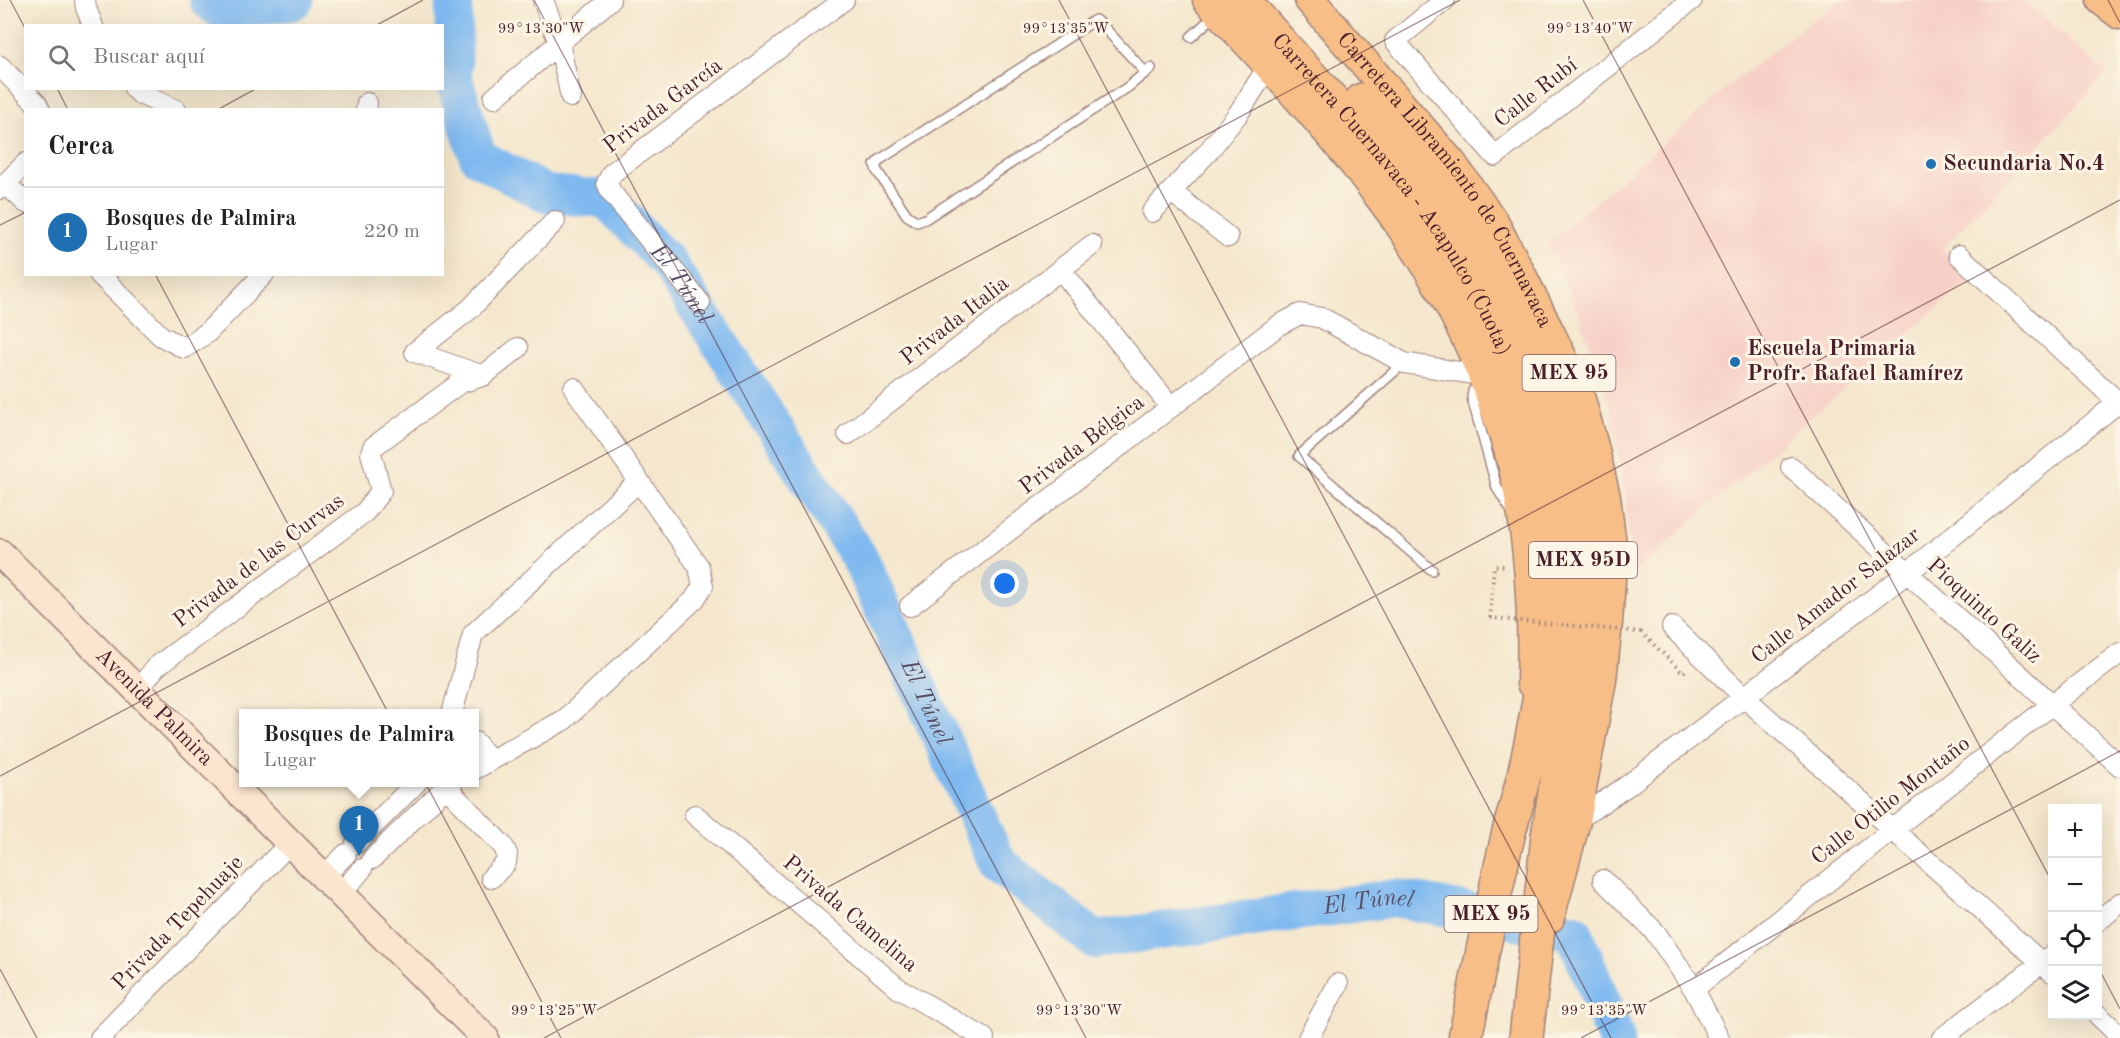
<!DOCTYPE html>
<html lang="es">
<meta charset="utf-8">
<style>
:root{--surface:#fff;--page:#f2f2f2;--text:#202124;--muted:#757577;--line:#e0e0e0;--accent:#1f6fb2}
body{margin:0;font-family:"Old Standard TT",serif;background:var(--page);color:var(--text)}
.controls{position:absolute;right:18px;bottom:18px;display:grid;overflow:hidden;border-radius:0px;box-shadow:0 6px 24px #0002}
.controls button{width:54px;height:54px;display:grid;place-items:center;padding:0;border:0;border-bottom:2px solid var(--line);background:var(--surface);color:var(--text);font:30px sans-serif}
.you{position:absolute;left:1005px;top:584px;width:21px;height:21px;margin:-15px;border:4px solid #fff;border-radius:50%;background:#1a73e8;box-shadow:0 0 0 9px #1a73e833}
.badge{display:grid;place-items:center;width:39px;height:39px;border-radius:50%;background:var(--accent);color:#fff;font-size:20px;font-weight:700}
.pin{position:absolute;translate:-50% -50px;filter:drop-shadow(0 2px 3px #0008)}
.pin::after{content:'';position:absolute;top:32px;width:21px;height:18px;background:inherit;clip-path:polygon(0 0,100% 0,50% 100%)}
.popup{position:absolute;left:239px;top:709px;width:240px;height:78px;box-sizing:border-box;display:grid;place-content:center;border-radius:0px;background:var(--surface);filter:drop-shadow(0 2px 4px #0005);font-size:20px;white-space:nowrap;color:var(--muted)}
.popup b{font-size:22px;color:var(--text)}
.popup::after{content:'';position:absolute;left:50%;top:100%;margin-left:-12px;border:12px solid transparent;border-top-color:var(--surface)}
.list{margin:0;padding:0;list-style:none}
h2{display:flex;justify-content:space-between;align-items:center;height:78px;margin:0;padding:0 24px;font-size:26px}
h2 small{font-size:20px;font-weight:400;color:var(--muted)}
.list li{display:grid;grid-template-columns:39px 1fr auto;gap:18px;align-items:center;box-sizing:border-box;height:90px;padding:0 24px;border-top:2px solid var(--line)}
.list b{display:block;font-size:22px;white-space:nowrap}
.list p{margin:0;font-size:20px;white-space:nowrap;color:var(--muted)}
.list em{font-size:20px;font-style:normal;color:var(--muted)}
.icon{flex:none;width:33px;height:33px;fill:none;stroke:currentColor;stroke-width:2;stroke-linecap:round;stroke-linejoin:round}
.map{position:relative;flex:none;width:2120px;height:1038px;overflow:hidden}
.search{position:absolute;background:var(--surface);box-shadow:0 6px 24px #0002;left:24px;top:24px;width:420px;height:66px;display:flex;align-items:center;gap:15px;box-sizing:border-box;padding:0 21px;border-radius:0px;color:var(--muted);font-size:22px}
.panel{position:absolute;background:var(--surface);box-shadow:0 6px 24px #0002;left:24px;top:108px;width:420px;height:168px;border-radius:0px}
.map>svg:first-child{display:block}
.built{fill:#f7d1c7}
.lines{fill:none;stroke-linecap:round;stroke-linejoin:round}
.river{stroke:#7fb9f0;stroke-width:38}
.lane-casing{stroke:#9f837c;stroke-width:12}
.street-casing{stroke:#9f837c;stroke-width:22}
.secondary-casing{stroke:#9f837c;stroke-width:30}
.primary-casing{stroke:#9f837c;stroke-width:33}
.highway-casing{stroke:#9f837c;stroke-width:36}
.path{stroke:#9f837c;stroke-width:4;stroke-dasharray:1.5 4.5;stroke-linecap:butt}
.lane{stroke:#fff;stroke-width:9}
.street{stroke:#fff;stroke-width:20}
.secondary{stroke:#fce5cf;stroke-width:27}
.primary{stroke:#f7be88;stroke-width:30}
.highway{stroke:#f7be88;stroke-width:33}
.path-bridge{stroke:#9f837c;stroke-width:4;stroke-dasharray:1.5 4.5;stroke-linecap:butt}
.ticks{fill:none;stroke:#4a1f2b;stroke-width:1.5;stroke-opacity:0.45}
.poi-dot{fill:#1f6fb2;stroke:#fcf5e5;stroke-width:2}
.labels{text-anchor:middle;dominant-baseline:central;stroke-width:6;stroke-linejoin:round;paint-order:stroke}
.shield{fill:#fcf5e5;stroke:#7f5f63;stroke-width:1.5}
.shield-label{font-size:21px;font-weight:bold;fill:#4a1f2b}
.street-label{font-size:22px;fill:#4a1f2b;stroke:#fcf5e5}
.poi-label{font-size:22px;font-weight:bold;fill:#4a1f2b;stroke:#fcf5e5;text-anchor:start}
.water-label{font-size:24px;font-style:italic;fill:#5a4d66;stroke:#fcf5e5}
.ticks-label{font-size:15px;text-anchor:middle;fill:#4a1f2b;stroke:#fcf5e5;stroke-width:6;stroke-linejoin:round;paint-order:stroke}
</style>
<div class="map">
<svg width="2120" height="1038" viewBox="0 0 2120 1038">
<rect width="100%" height="100%" fill="#fcf5e5"/>
<filter id="ink" filterUnits="userSpaceOnUse"><feTurbulence type="fractalNoise" baseFrequency=".0167" numOctaves="2"/><feDisplacementMap in="SourceGraphic" scale="12" xChannelSelector="R" yChannelSelector="G"/><feConvolveMatrix kernelMatrix="1 2 1 2 8 2 1 2 1" color-interpolation-filters="sRGB"/></filter>
<filter id="wash" filterUnits="userSpaceOnUse"><feTurbulence type="fractalNoise" baseFrequency=".008" numOctaves="4" result="noise"/><feDisplacementMap in="SourceGraphic" scale="24" xChannelSelector="R" yChannelSelector="G"/><feGaussianBlur stdDeviation="1.35" result="paint"/><feColorMatrix in="noise" values="0 0 0 0 0 0 0 0 0 0 0 0 0 0 0 0 0 1.4 0 .05"/><feComposite in="paint" operator="in"/></filter>
<g filter="url(#wash)">
<rect width="100%" height="100%" fill="#f4e7cd"/>
<path class="built" d="M1839 0H2024L2107 73 1942 249 1973 277 1632 573 1626 498 1610 404 1581 320 1548 244 1738 78Z"/>
<g class="lines">
<g class="river">
<path d="M208 0 222 11 291 2 294 0"/>
<path id="s1" d="M454 0 453 77 478 157 546 194 606 199 667 262 860 559 998 863 1095 940 1395 898 1574 932 1616 1038"/>
</g>
</g>
</g>
<g filter="url(#ink)">
<g class="lines">
<defs>
<path id="lane" d="M1191 37 1215 15
M1146 73 1102 25 1095 20 881 159 875 165 877 171 907 215 917 222 925 219 1128 87 1151 68
M1404 363 1299 456 1432 570
M1479 384 1473 391 1472 398 1497 488 1513 513"/>
<path id="street" d="M85 0 86 8 93 26
M543 0 559 43 571 97
M1445 0 1395 41 1495 156 1692 0
M0 66 37 104 40 110
M134 88 140 94 176 110
M494 98 610 0
M366 110 367 103
M6 184 26 203
M0 189 26 163
M1172 192 1228 237
M1152 212 1207 153 1238 114 1269 65
M1959 255 2120 404
M1061 270 1171 407
M99 274 161 336 184 348 207 333 264 274
M700 303 611 192 607 183 612 173 844 0
M415 352 470 309 555 221
M415 352 483 376
M848 434 1092 245
M1791 467 2120 766
M910 606 1279 325 1300 314 1322 318 1404 363 1485 376
M1672 627 1744 697 2052 972
M137 691 156 667 365 512 381 491 371 453 373 447 460 383 483 376 518 348
M452 714 473 634 639 481
M475 742 490 759
M475 769 564 720 694 600 703 586 699 567 574 388
M446 787 503 846 507 854 506 863 491 878
M695 815 898 988 984 1038
M1575 821 1627 786 1906 574 2120 401
M356 843 417 782
M372 859 446 787 453 782
M324 876 346 854
M1603 880 1655 932 1694 989 1719 1038
M341 894 362 869
M2098 921 2120 903
M1694 989C1835 876 1975 762 2120 653
M2098 1015 2120 1036
M100 1038 290 843
M1308 1038 1338 984
M1942 1038 2052 955"/>
<g id="secondary">
<path id="s2" d="M0 553 485 1038"/>
</g>
<g id="primary">
<path d="M1208 0C1325 124 1444 250 1498 416 1504 434 1511 453 1515 472 1530 541 1534 613 1532 683"/>
<path id="s3" d="M1310 0 1451 163 1493 222 1521 275 1577 389 1593 446 1605 497 1612 553 1607 623 1601 680 1575 821 1549 918"/>
<path d="M2102 0 2120 14"/>
</g>
<g id="highway">
<path id="s4" d="M1243 0C1299 65 1360 127 1412 195 1485 290 1535 407 1554 525 1557 547 1556 571 1555 594 1554 620 1548 647 1544 673 1539 699 1535 726 1529 752 1524 780 1515 808 1508 836 1492 903 1479 971 1465 1038"/>
<path d="M1362 100 1434 182 1477 240 1507 295 1538 360 1553 400 1567 455 1576 502 1583 563 1579 627 1573 679 1548 836 1526 1038"/>
</g>
</defs>
<use href="#lane" class="lane-casing"/>
<use href="#street" class="street-casing"/>
<use href="#secondary" class="secondary-casing"/>
<use href="#primary" class="primary-casing"/>
<use href="#highway" class="highway-casing"/>
<path class="path" d="M1490 618 1494 566H1505
M1641 632 1683 673 1687 669"/>
<use href="#lane" class="lane"/>
<use href="#street" class="street"/>
<use href="#secondary" class="secondary"/>
<use href="#primary" class="primary"/>
<use href="#highway" class="highway"/>
<path class="path-bridge" d="M1490 618 1641 632"/>
</g>
</g>
<path class="ticks" d="M10 0 26 30M534 0 1086 1038M1059 0 1611 1038M1583 0 2052 882M2108 0 2120 23M375 26 423 0M57 88 68 110M217 110 257 88M0 225 26 212M155 274 561 1038M0 776 1460 0M2098 967 2120 1009M0 969 37 1038M544 1038 2120 200M1581 1038 2120 751"/>
<g class="poi-dot">
<circle cx="1931" cy="164" r="6"/>
<circle cx="1735" cy="362" r="6"/>
</g>
<g class="labels">
<g class="shield">
<rect x="1522.5" y="355" width="93" height="36" rx="4.5"/>
<rect x="1529" y="542" width="108" height="36" rx="4.5"/>
<rect x="1444.5" y="896" width="93" height="36" rx="4.5"/>
</g>
<g class="shield-label">
<text x="1569" y="373">MEX 95</text>
<text x="1583" y="560">MEX 95D</text>
<text x="1491" y="914">MEX 95</text>
</g>
<g class="street-label">
<text transform="translate(1536 93) rotate(-38)">Calle Rubí</text>
<text transform="translate(663 106) rotate(-37)">Privada García</text>
<text stroke="none"><textPath href="#s3" startOffset="226">Carretera Libramiento de Cuernavaca</textPath></text>
<text stroke="none"><textPath href="#s4" startOffset="246">Carretera Cuernavaca - Acapulco (Cuota)</textPath></text>
<text transform="translate(955 321) rotate(-38)">Privada Italia</text>
<text transform="translate(1082 445) rotate(-37)">Privada Bélgica</text>
<text transform="translate(259 561) rotate(-37)">Privada de las Curvas</text>
<text transform="translate(1836 596) rotate(-38)">Calle Amador Salazar</text>
<text transform="translate(1984 611) rotate(42)">Pioquinto Galiz</text>
<text stroke="none"><textPath href="#s2" startOffset="218">Avenida Palmira</textPath></text>
<text transform="translate(1891 801) rotate(-38)">Calle Otilio Montaño</text>
<text transform="translate(850 914) rotate(40)">Privada Camelina</text>
<text transform="translate(178 923) rotate(-46)">Privada Tepehuaje</text>
</g>
<g class="poi-label">
<text x="1943" y="164">Secundaria No.4</text>
<text x="1747" y="349">Escuela Primaria<tspan x="1747" dy="25">Profr. Rafael Ramírez</tspan></text>
</g>
<g class="water-label">
<text stroke="none"><textPath href="#s1" startOffset="412">El Túnel</textPath></text>
<text stroke="none"><textPath href="#s1" startOffset="898">El Túnel</textPath></text>
<text stroke="none"><textPath href="#s1" startOffset="1474">El Túnel</textPath></text>
</g>
</g>
<g class="ticks-label">
<text x="541" y="33">99°13'30"W</text>
<text x="1066" y="33">99°13'35"W</text>
<text x="1590" y="33">99°13'40"W</text>
<text x="554" y="1015">99°13'25"W</text>
<text x="1079" y="1015">99°13'30"W</text>
<text x="1604" y="1015">99°13'35"W</text>
</g>
</svg>
<div class="controls">
<button>+</button>
<button>−</button>
<button><svg class="icon" aria-label="locate" viewBox="0 0 24 24"><circle cx="12" cy="12" r="6"/><path d="M12 2v4M12 18v4M2 12h4M18 12h4"/></svg></button>
<button><svg class="icon" aria-label="layers" viewBox="0 0 24 24"><path d="M12 4l9 5-9 5-9-5zM3 14l9 5 9-5"/></svg></button>
</div>
<div class="you"></div>
<div class="pin badge" style="left:359px;top:856px">1</div>
<div class="popup"><b>Bosques de Palmira</b>Lugar</div>
<div class="search"><svg class="icon" aria-label="search" viewBox="0 0 24 24"><circle cx="10" cy="10" r="6"/><path d="M15 15l6 6"/></svg>Buscar aquí</div>
<section class="panel">
<h2>Cerca<small></small></h2>
<ul class="list">
<li><span class="badge">1</span><div><b>Bosques de Palmira</b><p>Lugar</p></div><em>220 m</em></li>
</ul>
</section>
</div>
